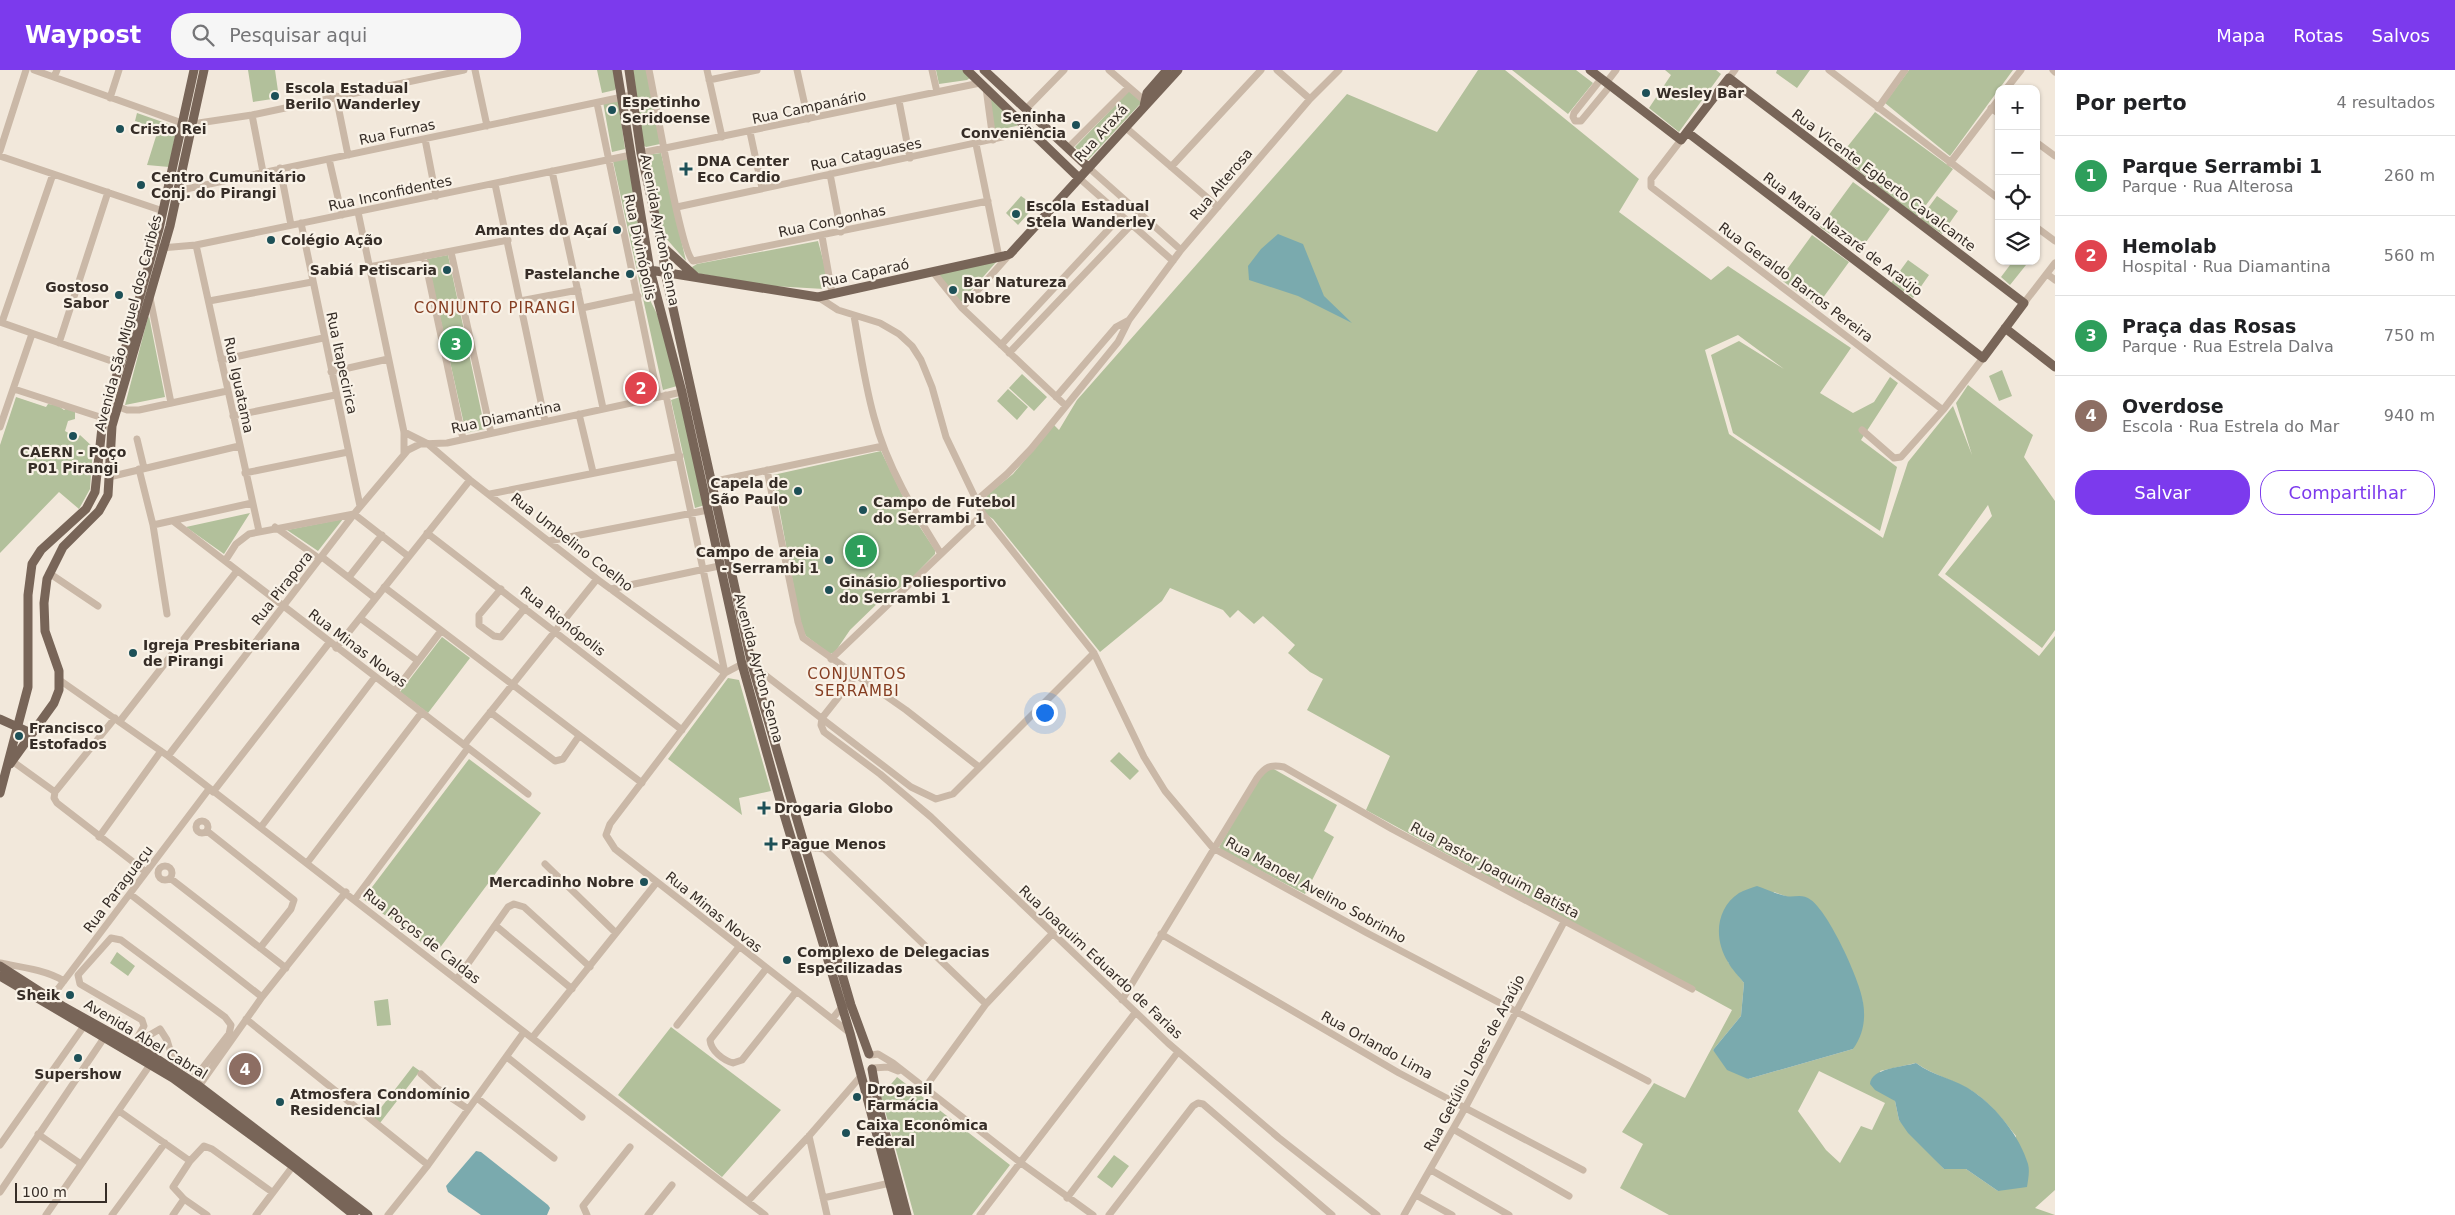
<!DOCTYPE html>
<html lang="pt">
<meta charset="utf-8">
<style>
:root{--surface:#fff;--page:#f6f6f6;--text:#202124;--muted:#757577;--line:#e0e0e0;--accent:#7c3aed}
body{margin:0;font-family:"DejaVu Sans",sans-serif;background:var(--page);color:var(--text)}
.controls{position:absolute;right:15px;top:15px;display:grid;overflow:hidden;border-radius:10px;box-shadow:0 1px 4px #0004}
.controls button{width:45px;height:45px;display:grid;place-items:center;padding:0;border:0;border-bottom:1px solid var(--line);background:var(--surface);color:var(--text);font:25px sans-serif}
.scale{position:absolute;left:15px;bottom:12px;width:92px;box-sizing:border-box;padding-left:5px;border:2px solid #362d27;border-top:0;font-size:14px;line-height:18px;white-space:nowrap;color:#362d27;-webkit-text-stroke:4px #f9f2e7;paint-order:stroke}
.you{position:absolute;left:1044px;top:642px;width:18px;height:18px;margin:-12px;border:4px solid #fff;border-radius:50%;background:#1a73e8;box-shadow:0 0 0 8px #1a73e833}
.badge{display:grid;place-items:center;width:32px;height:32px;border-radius:50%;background:var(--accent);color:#fff;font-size:16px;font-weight:700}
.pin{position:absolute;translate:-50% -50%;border:2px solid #fff;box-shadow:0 1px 5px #0006}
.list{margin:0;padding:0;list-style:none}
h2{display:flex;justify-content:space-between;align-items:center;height:65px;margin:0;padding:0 20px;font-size:21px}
h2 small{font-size:16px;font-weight:400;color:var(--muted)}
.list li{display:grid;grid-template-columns:32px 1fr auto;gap:15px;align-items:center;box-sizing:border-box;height:80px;padding:0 20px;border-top:1px solid var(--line)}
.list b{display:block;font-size:19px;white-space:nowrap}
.list p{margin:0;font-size:16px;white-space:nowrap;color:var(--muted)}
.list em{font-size:16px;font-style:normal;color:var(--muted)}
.actions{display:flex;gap:10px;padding:15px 20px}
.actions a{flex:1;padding:11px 0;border:1px solid var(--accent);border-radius:20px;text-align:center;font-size:18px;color:var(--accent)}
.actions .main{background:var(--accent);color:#fff}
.icon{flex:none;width:28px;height:28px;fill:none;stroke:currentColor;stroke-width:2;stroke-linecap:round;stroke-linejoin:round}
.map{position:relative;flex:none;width:2055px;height:1145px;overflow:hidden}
header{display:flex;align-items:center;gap:30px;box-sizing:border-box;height:70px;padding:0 25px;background:var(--accent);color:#fff}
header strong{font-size:24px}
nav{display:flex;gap:28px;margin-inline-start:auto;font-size:18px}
.search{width:350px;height:45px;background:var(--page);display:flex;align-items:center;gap:12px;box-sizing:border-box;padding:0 18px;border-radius:20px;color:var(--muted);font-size:19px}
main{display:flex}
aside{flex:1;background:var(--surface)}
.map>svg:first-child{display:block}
.green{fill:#b2c09b;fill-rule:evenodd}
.water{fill:#7aaaae}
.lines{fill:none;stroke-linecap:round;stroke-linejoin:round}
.minor{stroke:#cab8a7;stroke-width:7}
.major{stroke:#786558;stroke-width:9}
.poi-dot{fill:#1d5057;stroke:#f9f2e7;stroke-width:2}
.labels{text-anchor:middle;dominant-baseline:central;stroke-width:4.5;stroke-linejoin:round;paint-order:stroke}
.poi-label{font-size:14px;font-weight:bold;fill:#362d27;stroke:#f9f2e7;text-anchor:start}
.street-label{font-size:14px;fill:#362d27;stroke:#f9f2e7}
.neighbourhood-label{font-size:15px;letter-spacing:1px;fill:#853d21;stroke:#f9f2e7}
</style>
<header>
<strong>Waypost</strong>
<div class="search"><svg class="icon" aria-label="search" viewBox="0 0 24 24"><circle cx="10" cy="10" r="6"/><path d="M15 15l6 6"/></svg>Pesquisar aqui</div>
<nav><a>Mapa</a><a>Rotas</a><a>Salvos</a></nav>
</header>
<main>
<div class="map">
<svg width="2055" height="1145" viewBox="0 0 2055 1145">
<rect width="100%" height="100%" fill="#f2e8db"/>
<path class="green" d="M248 0H275L279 28 253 32Z
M597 0H614L617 16 615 20 602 23Z
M633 0H647L660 74 646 77 643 75Z
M936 0H964L970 8 967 10 939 14Z
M1478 0H1505L1639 109 1619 142 1711 210 1728 196 1851 278 1820 323 1853 343 1874 332 1890 307 1898 313 1861 370 1897 397 1880 461 1733 363 1711 285 1739 271 1784 299 1738 265 1705 280 1729 364 1883 468 1908 392 1953 336 1972 385 1956 333 1968 315 2033 365 2024 387 2055 431V560L2042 578 1945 504 1992 446 1988 435 1938 505 2039 586 2055 566V1120L2035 1138 2055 1145H1669L1620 1118 1643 1074 1622 1062 1654 1013 1685 1028 1732 940 1366 740 1390 686 1307 640 1323 609 1310 602 1288 583 1295 575 1263 546 1254 554 1238 540 1230 548 1223 540 1170 518 1162 531 1100 582 993 449 984 443 983 428 1013 404 1054 355 1059 360 1077 330 1347 24 1437 62ZM1774 822 1788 827 1853 904 1863 933 1853 979 1748 1009 1713 980 1741 946 1744 913 1728 892ZM1916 993C1933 1005 1954 1010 1972 1021 1989 1031 2004 1051 2016 1066L1998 1121 1966 1099H1944L1899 1050 1895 1031 1880 1001ZM1819 1001 1885 1033 1872 1060 1861 1056 1840 1093 1826 1080 1798 1041Z
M1512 0H1576L1593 13 1568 44Z
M1665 0H1716L1721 4 1679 62 1649 38 1671 5Z
M1777 0H1810L1797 18 1776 3Z
M1909 0H2013L1950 86 1885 33Z
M1129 21 1142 32 1088 90 1075 77Z
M988 25 1020 55 995 61Z
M618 29 625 79 612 82 603 32Z
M1875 42 1953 99 1917 147 1840 86Z
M137 43 177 57 169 97 147 95 158 60 135 51Z
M661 83 686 191 664 166 646 85Z
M630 88 638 155 651 232 658 246 677 316 663 320 613 91Z
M1853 112 1890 139 1858 183 1820 157Z
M1021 126 1035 136 1018 155 1006 143Z
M1937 126 1958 141 1942 164 1920 149Z
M1812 165 1849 192 1817 236 1780 209Z
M818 171 830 216 824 219 772 216 695 203 692 197 697 194Z
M448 185 485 359 466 363 427 189Z
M998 190 961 232 935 205Z
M1908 190 1929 205 1913 228 1891 213Z
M2013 191H2021L2026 195 2010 215 2001 207Z
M149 246 165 327 125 335 147 251Z
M2002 300 2012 326 1999 331 1989 306Z
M1022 304 1047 327 1034 341 1009 318Z
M1008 319 1028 337 1017 350 997 331Z
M16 327 46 337 48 334 57 335 64 340 67 338 75 342V349L68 351 65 361 70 364V368L77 369 80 365 93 377 90 419 79 439 59 422 0 483V375Z
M680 327 705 435 695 438 671 330Z
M881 381 912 445 935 480V484L906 514 884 527 850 560 835 582 830 584 806 566 801 556 773 405Z
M250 443 224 484 186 457Z
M343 449 318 481 287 460Z
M442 567 470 588 428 643 400 622Z
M728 608 739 610 771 721 739 728 742 745 668 689Z
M1119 682 1139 701 1130 710 1110 691Z
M469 689 541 743 436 883 363 829Z
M1272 698 1337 735 1324 761 1334 767 1305 824 1221 780 1219 777 1262 702Z
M117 882 135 896 128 906 110 893Z
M388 929 391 955 377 956 374 931Z
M671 957 781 1040 722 1107 618 1025Z
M413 996 420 1001 380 1053 373 1048Z
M897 1007 1010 1095 972 1145H914L881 1026Z
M1114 1085 1129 1096 1112 1118 1097 1107Z"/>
<path class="water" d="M1278 164 1303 174 1324 226 1352 253 1298 226 1249 210 1248 196 1261 179Z
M1757 816C1766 819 1776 824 1786 826 1794 828 1802 823 1811 830 1829 843 1860 910 1863 932 1866 950 1863 965 1853 979L1748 1009 1727 1000 1713 980 1741 946 1744 913C1739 906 1732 900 1728 892 1714 870 1715 839 1739 823 1744 820 1751 818 1757 816Z
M1916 993C1933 1006 1956 1009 1974 1022 1997 1038 2020 1067 2028 1094 2030 1101 2028 1110 2027 1117L1998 1121 1966 1099H1944L1908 1063 1899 1050 1895 1031 1875 1020 1870 1014C1871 998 1903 997 1916 993Z
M476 1081 481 1082 548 1135 550 1138 547 1145H481L448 1122 446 1116Z"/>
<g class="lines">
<path class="minor" d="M34 0 182 53 192 54 252 45 464 0
M475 0 487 56
M649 0C655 27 680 181 693 191L988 131
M707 0 722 67
M797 0 808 49
M932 0 937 22
M1109 0 1145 31
M1277 0 1310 29
M1829 0 1999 129
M2053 0 2055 2
M54 7 57 0
M1729 8 1735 0
M1601 9 1574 43 1573 47 1575 51H1581L1610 16
M709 10 757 0
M1606 13 1616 0
M986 18 993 70
M2006 19 2021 0
M336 26 348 85
M110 28 119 0
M899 31 910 88
M597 33 658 327
M1878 38 1905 0
M1991 38 1999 44
M1026 39 1064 0
M252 45 263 102
M1125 57 1218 137
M750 62 762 118
M425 69 436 126
M1681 70 1651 109V117L1943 340
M2036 72 2055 86
M976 74 999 187
M1068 78 1128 18
M0 81 26 0
M641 83 980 13
M0 86 163 141
M329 89 342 145
M1950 93 1999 29
M1171 97 1261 0
M280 98 291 155
M1089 98 1181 180
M552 101 603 338
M830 104 841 162
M1079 108 1173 191
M495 114 545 351
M167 123 632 25
M677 137 1031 61
M358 142 404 362V383
M301 153 360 436
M2036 157 2055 171
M822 166 832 223
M196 175 259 461
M161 178 196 175 631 85
M451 182 491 363
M424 186 463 369
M369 197 508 170
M933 202 962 238 1066 336
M2047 204 2055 210
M818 227 838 240 880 253 899 264 912 276 921 290 932 317 946 367 983 444 1094 583 1144 687 1165 721 1213 778 1367 863 1648 1011
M150 228 171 333
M209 231 312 212
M520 231 578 220
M2024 233 2055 193
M582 238 638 226
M962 238 1010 184
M854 246C860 280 865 315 874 347 887 397 914 441 941 484
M0 252 120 294
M2 252 53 104
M59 273 108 122
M1001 275 1121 146
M1009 283 1131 155
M221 290 323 268
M331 302 388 289
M14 319 103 348
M666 325 725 603
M1056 327 1116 257 1129 250
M108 333 127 340H139L227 321
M579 344 593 402
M233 346 335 325
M0 357 32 264
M1862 360 1894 388 1901 387 1943 340 1983 288
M404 362 428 374 470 410 597 509 725 603
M137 369 144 398
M139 399 153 455 167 544
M767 400 798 552 803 568 906 640 979 697
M245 403 348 382
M109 407 239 376
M711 412 883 376
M490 424 680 386
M976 431 1007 404 1031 379 1118 272 1129 250 1181 180 1310 29 1339 0
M173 451 528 724
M153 455 252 433
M275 457 320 489
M427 463 682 660
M549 471 708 440
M322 487 375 528
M225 491 236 474 249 464 354 444 408 486
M49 503 98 536
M349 507 382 465
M384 517 642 713
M501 519 479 545V555L494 566 501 567 525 538
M611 519 719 496
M360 548 418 591
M336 578 470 410
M831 589 983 444
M856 605 822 648 821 655 824 662 880 704 931 747 1168 973 1279 1068 1377 1145
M61 611 168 686 532 968 765 1145
M395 621 441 561
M490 642 555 691 563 689 579 666
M120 651 237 501
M464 675 597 509
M168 686 354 444 408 380 420 374 447 373 682 322
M12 691 55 722
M55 722 54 728 57 733 146 802
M55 722 115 648
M213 722 329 573
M196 757a6 6 0 1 1 12 0a6 6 0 1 1-12 0Z
M261 757 375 607
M207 761 294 830 291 839 260 878
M99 767 161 681
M806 777 824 779 986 934
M307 793 422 642
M545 794 616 863
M158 803a7 7 0 1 1 14 0a7 7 0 1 1-14 0Z
M170 808 286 898
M130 824 262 927
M355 829 468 678
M496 856 572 919
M1161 864 1399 1003 1583 1100
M0 893C21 897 46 900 64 911
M766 899 710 970C711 981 723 990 733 993L742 990 796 922
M457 909 508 837 514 834 524 837 590 897
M1122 930 1257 708C1265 697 1270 694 1284 697L1392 759 1692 919
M48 932 209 719
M246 949 428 1095
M832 949 842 937 846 936
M677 955 739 877
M850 963 615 779 606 765 610 754 725 603 742 594 752 595 911 717 936 729 953 724 1094 583
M532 968 657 812
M133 975 144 956 142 950 80 914 78 905 111 868 121 870 225 947 231 955 229 964 198 1004 173 990 167 970 160 959 148 966 140 979
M871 985 878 984 893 993 1021 1093 1093 1145
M507 987 582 1047
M873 998 888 997 898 1001
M421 1004 438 1019 468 1039
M197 1019 262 927 346 822
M924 1019 986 934 1052 864
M477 1028 554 1088
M119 1041 190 1091
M1453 1059 1569 1126
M38 1064 81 1094
M809 1066 827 1145
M0 1075 84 956
M1431 1100 1509 1145
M0 1122 106 965
M1416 1125 1452 1145
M823 1128 890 1113
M1067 1128 1178 982
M748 1131 809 1066 861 1006
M46 1145 152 992
M112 1145 165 1073
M173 1145 184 1129
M207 1145 184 1129 173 1117 190 1091 204 1076 212 1079 272 1122
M256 1145 296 1092
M388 1145 428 1095 524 962
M587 1145 583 1136 630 1077
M648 1145 672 1115
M980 1145 1135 943
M1109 1145 1193 1036 1198 1033 1203 1034 1332 1145
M1404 1145 1465 1038 1564 852"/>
<path class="major" d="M617 0 650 200 682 322 742 594 783 741 850 963 898 1145
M629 0 641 83 662 176 665 202 752 595 851 935 869 984
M967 0 1079 108
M984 0 1089 98
M1590 0 1681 70 1687 62 1729 8 2024 233 1983 288 1687 62
M1144 36 1147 23 1167 0
M662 176 695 206
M650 200 818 227 1004 186 1010 184 1178 0
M2005 258 2055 297
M0 649 31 663
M10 694 54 633 59 620V601L45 561 44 533 47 509 63 477 99 441 108 425 112 356 170 156 204 0
M0 723 28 617V525L32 494 41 480 86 439 95 422 103 348 126 276 159 159 194 0
M0 896 64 937 154 987 199 1016 368 1145
M0 906 173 1008 292 1095 354 1145
M872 999 879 1039 907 1145"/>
</g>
<g class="poi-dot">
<circle cx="1646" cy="23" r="5"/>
<circle cx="275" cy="26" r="5"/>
<circle cx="612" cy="40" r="5"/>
<circle cx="1076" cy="55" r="5"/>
<circle cx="120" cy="59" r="5"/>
<path d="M683.5 91.5h5v5h5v5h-5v5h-5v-5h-5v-5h5z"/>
<circle cx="141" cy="115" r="5"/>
<circle cx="1016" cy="144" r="5"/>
<circle cx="617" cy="160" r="5"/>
<circle cx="271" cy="170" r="5"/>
<circle cx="447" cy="200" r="5"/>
<circle cx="630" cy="204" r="5"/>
<circle cx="953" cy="220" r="5"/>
<circle cx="119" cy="225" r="5"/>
<circle cx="73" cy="366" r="5"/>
<circle cx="798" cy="421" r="5"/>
<circle cx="863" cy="440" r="5"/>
<circle cx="829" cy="490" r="5"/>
<circle cx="829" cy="520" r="5"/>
<circle cx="133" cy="583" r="5"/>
<circle cx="19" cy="666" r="5"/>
<path d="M761.5 730.5h5v5h5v5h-5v5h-5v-5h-5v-5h5z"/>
<path d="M768.5 766.5h5v5h5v5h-5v5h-5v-5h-5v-5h5z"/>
<circle cx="644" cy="812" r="5"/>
<circle cx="787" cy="890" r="5"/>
<circle cx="70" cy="925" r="5"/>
<circle cx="78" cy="988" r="5"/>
<circle cx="857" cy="1027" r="5"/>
<circle cx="280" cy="1032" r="5"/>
<circle cx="846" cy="1063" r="5"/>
</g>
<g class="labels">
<g class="poi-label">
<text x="285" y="18">Escola Estadual<tspan x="285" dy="16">Berilo Wanderley</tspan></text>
<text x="1656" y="23">Wesley Bar</text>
<text x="622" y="32">Espetinho<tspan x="622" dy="16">Seridoense</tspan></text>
<text x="1066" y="47" text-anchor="end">Seninha<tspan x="1066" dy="16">Conveniência</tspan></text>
<text x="130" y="59">Cristo Rei</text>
<text x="697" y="91">DNA Center<tspan x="697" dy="16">Eco Cardio</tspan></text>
<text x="151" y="107">Centro Cumunitário<tspan x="151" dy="16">Conj. do Pirangi</tspan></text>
<text x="1026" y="136">Escola Estadual<tspan x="1026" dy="16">Stela Wanderley</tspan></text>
<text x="607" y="160" text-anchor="end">Amantes do Açaí</text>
<text x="281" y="170">Colégio Ação</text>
<text x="437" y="200" text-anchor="end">Sabiá Petiscaria</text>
<text x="620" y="204" text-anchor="end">Pastelanche</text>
<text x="963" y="212">Bar Natureza<tspan x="963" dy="16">Nobre</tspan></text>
<text x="109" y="217" text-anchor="end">Gostoso<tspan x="109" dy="16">Sabor</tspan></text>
<text x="73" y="382" text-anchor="middle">CAERN - Poço<tspan x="73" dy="16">P01 Pirangi</tspan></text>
<text x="788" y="413" text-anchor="end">Capela de<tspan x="788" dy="16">São Paulo</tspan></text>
<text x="873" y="432">Campo de Futebol<tspan x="873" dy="16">do Serrambi 1</tspan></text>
<text x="819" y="482" text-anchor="end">Campo de areia<tspan x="819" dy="16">- Serrambi 1</tspan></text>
<text x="839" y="512">Ginásio Poliesportivo<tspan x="839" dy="16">do Serrambi 1</tspan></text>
<text x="143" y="575">Igreja Presbiteriana<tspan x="143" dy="16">de Pirangi</tspan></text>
<text x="29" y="658">Francisco<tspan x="29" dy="16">Estofados</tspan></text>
<text x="774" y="738">Drogaria Globo</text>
<text x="781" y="774">Pague Menos</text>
<text x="634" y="812" text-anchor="end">Mercadinho Nobre</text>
<text x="797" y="882">Complexo de Delegacias<tspan x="797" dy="16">Especilizadas</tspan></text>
<text x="60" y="925" text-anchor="end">Sheik</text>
<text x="78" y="1004" text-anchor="middle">Supershow</text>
<text x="867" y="1019">Drogasil<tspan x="867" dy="16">Farmácia</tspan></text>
<text x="290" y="1024">Atmosfera Condomínio<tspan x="290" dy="16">Residencial</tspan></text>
<text x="856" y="1055">Caixa Econômica<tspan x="856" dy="16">Federal</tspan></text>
</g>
<g class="street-label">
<text transform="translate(809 37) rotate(-12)">Rua Campanário</text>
<text transform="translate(397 62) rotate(-12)">Rua Furnas</text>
<text transform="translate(1101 63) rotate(-48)">Rua Araxá</text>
<text transform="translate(866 84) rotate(-12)">Rua Cataguases</text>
<text transform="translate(1884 110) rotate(37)">Rua Vicente Egberto Cavalcante</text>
<text transform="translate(1221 114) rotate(-50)">Rua Alterosa</text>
<text transform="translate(390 123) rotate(-12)">Rua Inconfidentes</text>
<text transform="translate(832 151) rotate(-12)">Rua Congonhas</text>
<text transform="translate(660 160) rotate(79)">Avenida Ayrton Senna</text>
<text transform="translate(1843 164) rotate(37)">Rua Maria Nazaré de Araújo</text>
<text transform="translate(640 177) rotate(78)">Rua Divinópolis</text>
<text transform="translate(865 203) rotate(-12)">Rua Caparaó</text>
<text transform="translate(1796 212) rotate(37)">Rua Geraldo Barros Pereira</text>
<text transform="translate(128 253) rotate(-75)">Avenida São Miguel dos Caribés</text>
<text transform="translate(342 293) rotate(78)">Rua Itapecirica</text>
<text transform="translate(239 315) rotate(78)">Rua Iguatama</text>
<text transform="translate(506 347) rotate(-12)">Rua Diamantina</text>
<text transform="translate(572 472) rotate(38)">Rua Umbelino Coelho</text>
<text transform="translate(282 518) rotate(-52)">Rua Pirapora</text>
<text transform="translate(563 551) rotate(38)">Rua Rionópolis</text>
<text transform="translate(358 578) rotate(37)">Rua Minas Novas</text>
<text transform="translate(759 598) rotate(75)">Avenida Ayrton Senna</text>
<text transform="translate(1495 800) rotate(28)">Rua Pastor Joaquim Batista</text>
<text transform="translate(118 819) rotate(-53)">Rua Paraguaçu</text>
<text transform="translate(1316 820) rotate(29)">Rua Manoel Avelino Sobrinho</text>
<text transform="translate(714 842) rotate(39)">Rua Minas Novas</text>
<text transform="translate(422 866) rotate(38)">Rua Poços de Caldas</text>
<text transform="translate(1101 892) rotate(43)">Rua Joaquim Eduardo de Farias</text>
<text transform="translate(146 969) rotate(31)">Avenida Abel Cabral</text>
<text transform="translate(1377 975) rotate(29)">Rua Orlando Lima</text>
<text transform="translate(1474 993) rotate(-62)">Rua Getúlio Lopes de Araújo</text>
</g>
<g class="neighbourhood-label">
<text x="495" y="238">CONJUNTO PIRANGI</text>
<text x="857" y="604">CONJUNTOS<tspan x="857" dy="17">SERRAMBI</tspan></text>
</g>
</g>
</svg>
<div class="controls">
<button>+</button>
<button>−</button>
<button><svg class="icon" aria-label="locate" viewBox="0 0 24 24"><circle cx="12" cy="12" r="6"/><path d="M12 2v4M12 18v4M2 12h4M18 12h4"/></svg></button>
<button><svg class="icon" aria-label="layers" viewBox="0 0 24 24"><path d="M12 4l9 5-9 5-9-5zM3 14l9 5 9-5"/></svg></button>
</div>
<div class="scale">100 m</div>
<div class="you"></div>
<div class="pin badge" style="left:861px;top:481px;background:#2e9e5b">1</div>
<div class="pin badge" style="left:641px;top:318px;background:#e0444e">2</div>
<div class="pin badge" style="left:456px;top:274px;background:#2e9e5b">3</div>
<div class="pin badge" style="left:245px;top:999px;background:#8d6e63">4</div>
</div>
<aside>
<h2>Por perto<small>4 resultados</small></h2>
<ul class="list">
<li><span class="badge" style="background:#2e9e5b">1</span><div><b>Parque Serrambi 1</b><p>Parque · Rua Alterosa</p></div><em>260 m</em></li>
<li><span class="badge" style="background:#e0444e">2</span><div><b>Hemolab</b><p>Hospital · Rua Diamantina</p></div><em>560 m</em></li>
<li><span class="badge" style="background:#2e9e5b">3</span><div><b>Praça das Rosas</b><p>Parque · Rua Estrela Dalva</p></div><em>750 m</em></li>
<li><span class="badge" style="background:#8d6e63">4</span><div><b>Overdose</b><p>Escola · Rua Estrela do Mar</p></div><em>940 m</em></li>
</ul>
<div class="actions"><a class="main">Salvar</a><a>Compartilhar</a></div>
</aside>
</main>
